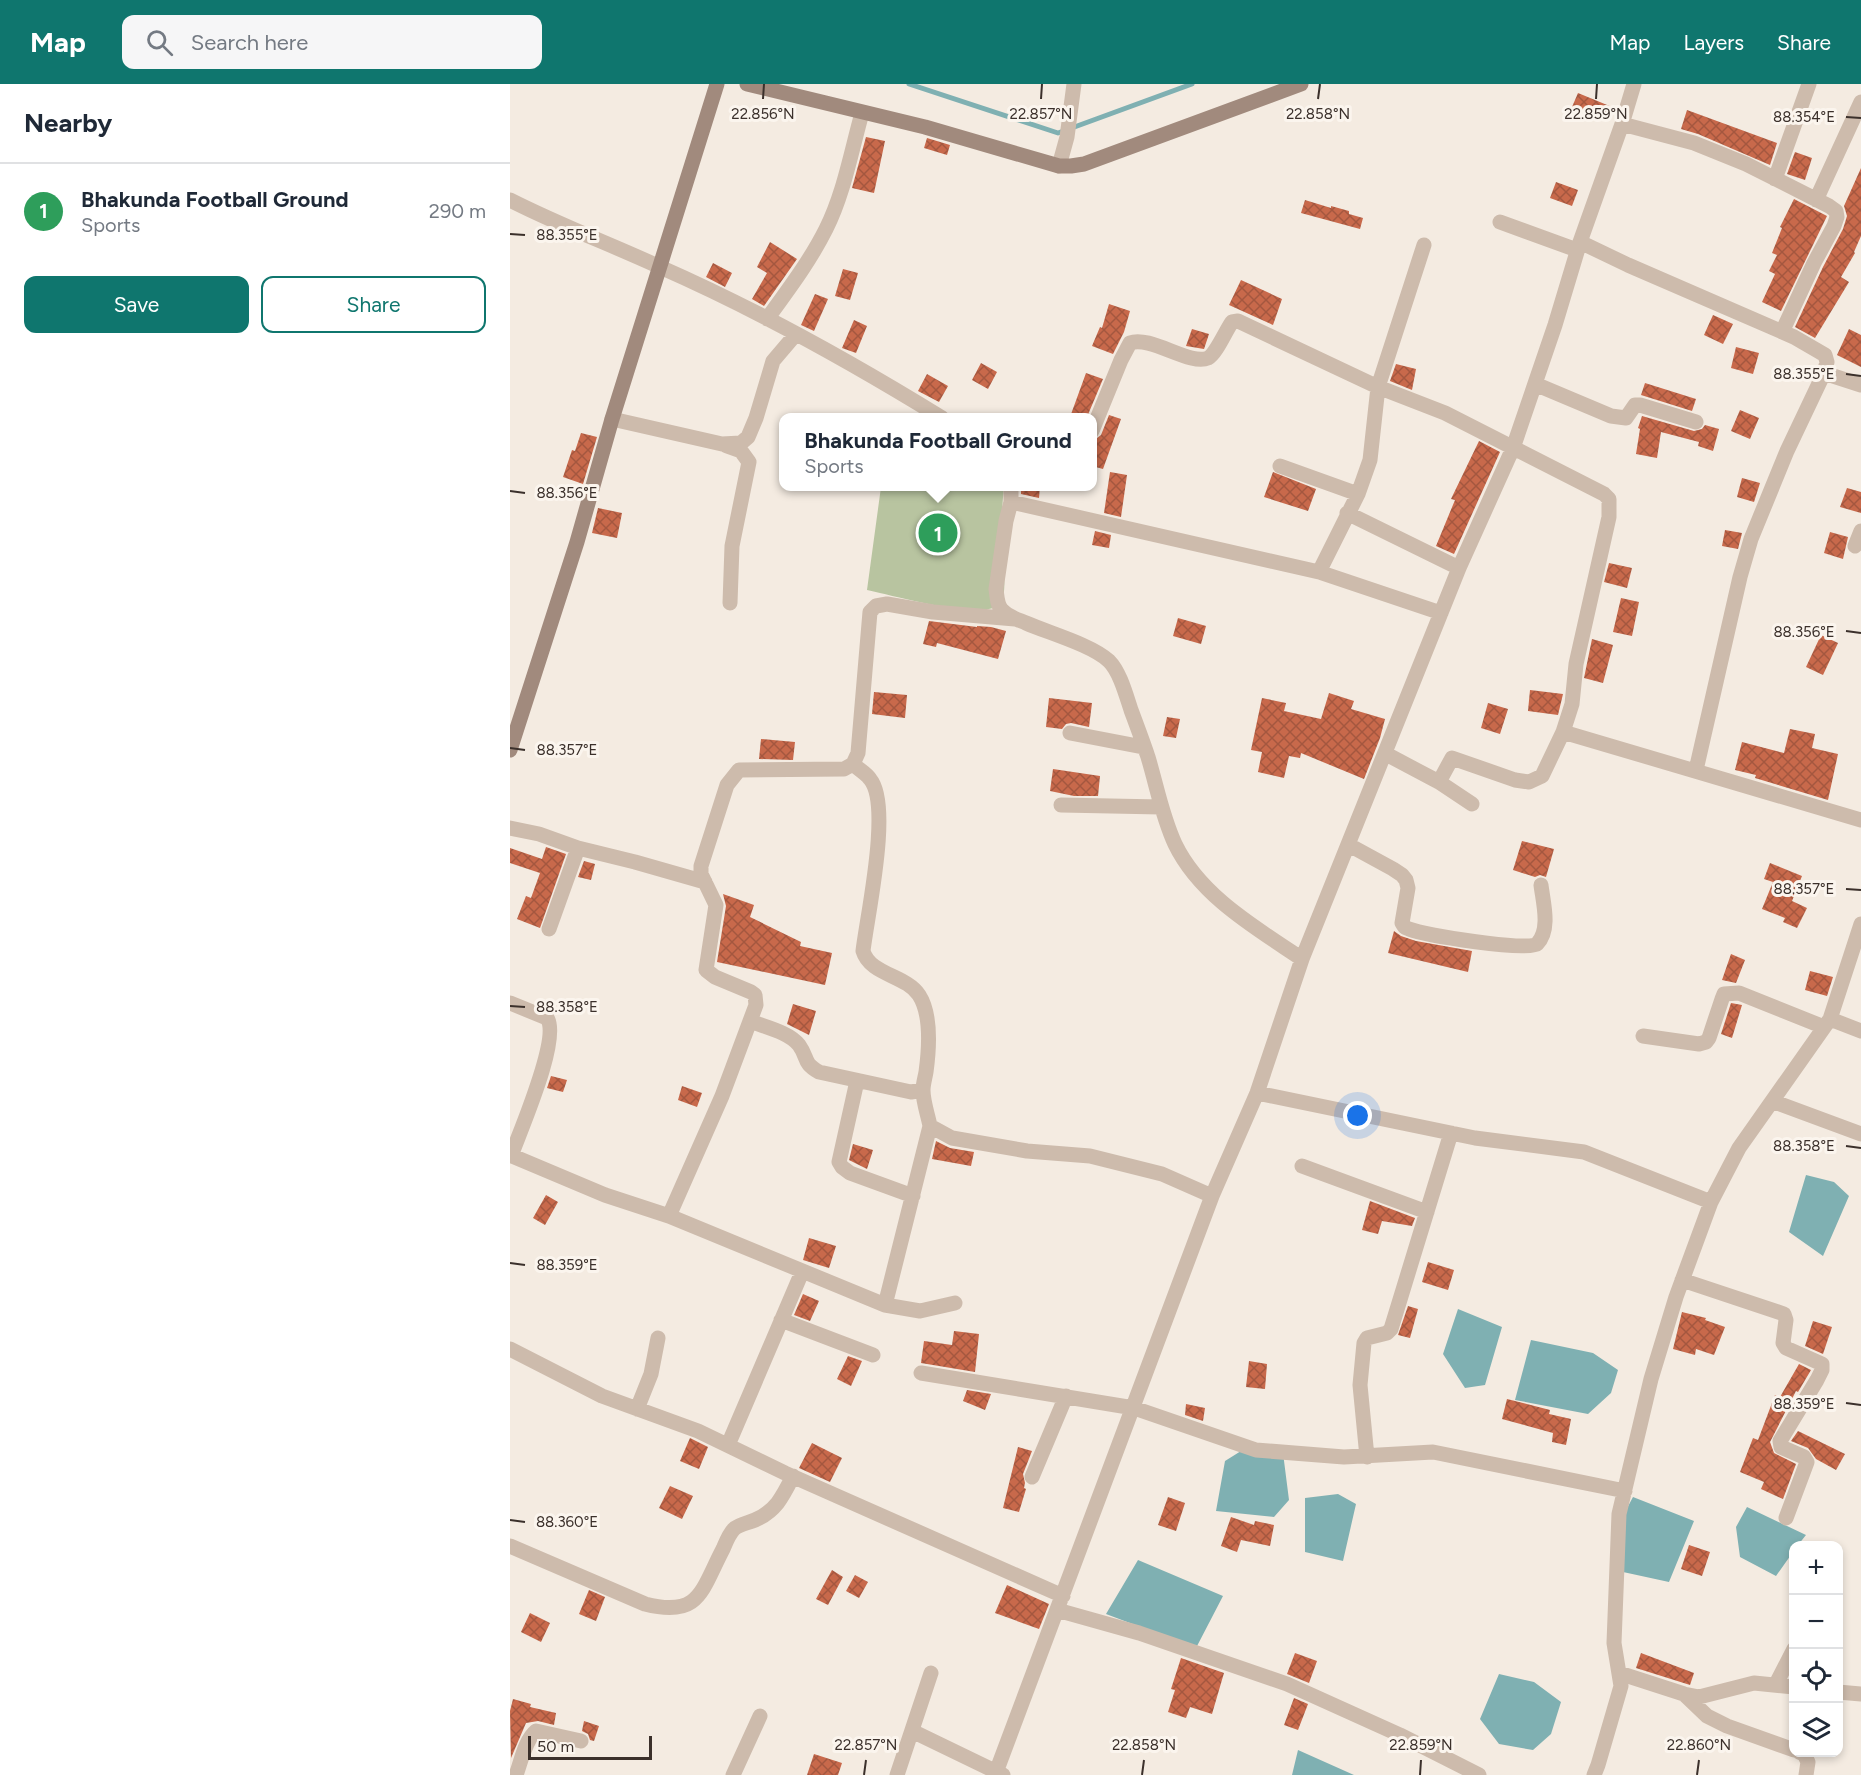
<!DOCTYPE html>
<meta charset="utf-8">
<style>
:root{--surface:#fff;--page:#f6f6f7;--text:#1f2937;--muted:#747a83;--line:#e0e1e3;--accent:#0f766e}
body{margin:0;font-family:Figtree,sans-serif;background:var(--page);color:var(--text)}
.controls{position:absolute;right:18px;bottom:18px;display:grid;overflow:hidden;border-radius:12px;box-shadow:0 3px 9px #0003}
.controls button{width:54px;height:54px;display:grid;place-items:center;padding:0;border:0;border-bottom:2px solid var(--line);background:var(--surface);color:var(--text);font:30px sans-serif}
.scale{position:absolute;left:18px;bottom:15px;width:124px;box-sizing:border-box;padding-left:6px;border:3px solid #3b302b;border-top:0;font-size:16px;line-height:21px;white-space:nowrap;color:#3b302b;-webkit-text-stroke:4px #fbf5ee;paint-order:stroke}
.you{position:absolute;left:848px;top:1032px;width:21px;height:21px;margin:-15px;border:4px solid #fff;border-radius:50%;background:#1a73e8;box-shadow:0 0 0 9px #1a73e833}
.badge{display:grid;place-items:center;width:39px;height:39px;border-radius:50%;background:var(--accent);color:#fff;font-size:20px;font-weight:700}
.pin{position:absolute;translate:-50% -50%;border:3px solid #fff;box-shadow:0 2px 6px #0006}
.popup{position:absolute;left:269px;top:329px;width:318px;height:78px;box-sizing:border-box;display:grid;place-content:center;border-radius:12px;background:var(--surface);filter:drop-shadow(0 2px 4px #0005);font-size:20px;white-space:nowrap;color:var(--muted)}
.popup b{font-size:22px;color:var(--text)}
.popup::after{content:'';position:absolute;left:50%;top:100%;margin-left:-12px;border:12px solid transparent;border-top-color:var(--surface)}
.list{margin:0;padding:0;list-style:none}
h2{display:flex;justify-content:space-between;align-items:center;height:78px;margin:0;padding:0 24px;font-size:26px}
h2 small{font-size:20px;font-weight:400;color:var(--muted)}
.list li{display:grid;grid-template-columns:39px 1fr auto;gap:18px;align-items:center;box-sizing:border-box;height:96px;padding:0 24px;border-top:2px solid var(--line)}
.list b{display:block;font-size:22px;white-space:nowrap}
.list p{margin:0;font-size:20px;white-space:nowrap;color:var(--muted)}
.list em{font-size:20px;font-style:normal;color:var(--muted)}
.actions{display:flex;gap:12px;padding:18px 24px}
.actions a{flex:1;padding:14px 0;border:2px solid var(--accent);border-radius:12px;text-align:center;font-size:21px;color:var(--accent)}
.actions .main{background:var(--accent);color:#fff}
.icon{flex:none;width:33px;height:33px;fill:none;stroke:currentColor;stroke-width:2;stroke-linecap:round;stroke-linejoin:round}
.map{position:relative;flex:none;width:1351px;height:1691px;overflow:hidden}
header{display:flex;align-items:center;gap:36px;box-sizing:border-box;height:84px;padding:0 30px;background:var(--accent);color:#fff}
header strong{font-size:28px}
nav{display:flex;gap:33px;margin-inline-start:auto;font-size:21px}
.search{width:420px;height:54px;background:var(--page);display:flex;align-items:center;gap:15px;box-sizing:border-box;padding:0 21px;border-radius:12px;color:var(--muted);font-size:22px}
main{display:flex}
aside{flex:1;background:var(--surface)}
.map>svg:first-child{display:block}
.park{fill:#b8c4a0}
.water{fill:#7fb0b2}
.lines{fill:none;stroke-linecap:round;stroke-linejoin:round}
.stream{stroke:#7fb0b2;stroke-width:5}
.building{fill:url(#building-cross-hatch)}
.street{stroke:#cdbbac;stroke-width:15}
.secondary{stroke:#a18a7d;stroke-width:15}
.ticks{fill:none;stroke:#3b302b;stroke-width:2}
.ticks-label{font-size:15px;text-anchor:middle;fill:#3b302b;stroke:#fbf5ee;stroke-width:6;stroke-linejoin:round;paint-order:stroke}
</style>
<header>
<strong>Map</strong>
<div class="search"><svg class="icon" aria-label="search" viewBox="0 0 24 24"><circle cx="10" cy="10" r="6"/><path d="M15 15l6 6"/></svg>Search here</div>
<nav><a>Map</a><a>Layers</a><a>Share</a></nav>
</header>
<main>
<aside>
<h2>Nearby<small></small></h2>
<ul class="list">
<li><span class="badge" style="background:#2e9e5b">1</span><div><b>Bhakunda Football Ground</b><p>Sports</p></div><em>290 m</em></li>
</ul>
<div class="actions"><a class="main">Save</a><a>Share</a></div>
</aside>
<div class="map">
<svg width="1351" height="1691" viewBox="0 0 1351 1691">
<defs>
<pattern id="building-cross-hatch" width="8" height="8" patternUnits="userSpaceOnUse" patternTransform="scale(1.5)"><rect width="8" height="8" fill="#c8694b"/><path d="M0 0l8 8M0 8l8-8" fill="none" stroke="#a4573f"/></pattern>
</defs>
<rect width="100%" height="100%" fill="#f4ebe1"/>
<path class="park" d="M371 403H494C492 422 491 443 491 463 492 477 498 506 491 518 480 540 378 510 357 506Z"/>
<path class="water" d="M1296 1091 1324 1098 1339 1112 1313 1172 1279 1148Z
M948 1225 992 1243 975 1301 955 1304 933 1270Z
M1021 1256 1083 1269 1108 1286 1101 1309 1078 1330 1005 1316Z
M739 1362 773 1369 779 1416 764 1433 706 1427 715 1377Z
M828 1410 846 1420 833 1477 795 1468V1414Z
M1123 1413 1184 1437 1159 1498 1113 1488 1115 1428Z
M1237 1423 1296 1451 1288 1461 1284 1462 1283 1468 1266 1492 1230 1473 1226 1443Z
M628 1476 713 1512 686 1564 596 1530Z
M989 1590 1024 1598 1051 1618 1041 1650 1023 1666 989 1660 970 1635Z
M788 1666 844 1691H782Z"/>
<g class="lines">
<path class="stream" d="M399 0 548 49 682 0"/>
</g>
<path class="building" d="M1068 9 1102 23 1097 37 1062 23Z
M1177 26 1267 59 1260 81 1188 50 1171 45Z
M356 53 375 57 364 109 342 104Z
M417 54 440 61 437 71 414 64Z
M1285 68 1302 74 1295 96 1277 90Z
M1351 84V152L1344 168 1345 169 1331 193 1339 198 1305 254 1285 243 1313 183 1333 145 1337 132 1334 122Z
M1046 98 1068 106 1062 122 1040 114Z
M1284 115 1317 132 1271 227 1252 218 1265 190 1259 187 1267 171 1262 169 1272 144 1270 143Z
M795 116 821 124V122L839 127V130L853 134 850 145 791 129Z
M260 158 287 175 254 222 242 215 257 189 247 183Z
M203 179 222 189 215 203 196 193Z
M333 185 348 189 340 216 325 212Z
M731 196 772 215 763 241 719 221Z
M305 210 318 215 304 247 291 241Z
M599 220 620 227 614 248 603 270 582 262 590 243 592 244Z
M1203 231 1223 240 1213 260 1194 251Z
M344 236 357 242 346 269 332 264Z
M682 245 699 250 694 265 676 262Z
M1339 245 1351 251V283L1327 271Z
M1226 263 1249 269 1243 290 1221 284Z
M471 279 487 288 478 305 462 296Z
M886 280 906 285 902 306 880 297Z
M576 289 593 295 577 333H560Z
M417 290 438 302 429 318 408 307Z
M1135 299 1186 315 1182 327 1131 311Z
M1230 326 1249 334 1240 355 1221 347Z
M599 331 611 335 593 385 582 382V358L591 351Z
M1132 332 1184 347 1192 345 1195 341 1209 345 1203 367 1188 362 1189 358 1151 348 1147 374 1126 370 1130 345 1128 344Z
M71 349 87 353 73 400 53 393 62 366 65 367Z
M969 357 990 368 944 470 926 462 945 416 941 415Z
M600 388 617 391 611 433 594 429Z
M763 388 806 405 798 427 754 413Z
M1232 394 1250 399 1244 418 1227 413Z
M511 402H530L529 414 511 410Z
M1337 404 1351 408V429L1330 423Z
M88 424 112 429 107 454 82 449Z
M1215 446 1232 449 1228 465 1212 462Z
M585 447 601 451 599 464 582 461Z
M1320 448 1338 453 1333 475 1314 469Z
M1099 479 1122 484 1117 504 1094 498Z
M1111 514 1129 518 1122 552 1103 548Z
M668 534 696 542 691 560 663 552Z
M419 537 467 543V542L481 543 496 547 488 575 427 559 426 563 413 560Z
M1311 551 1328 559 1313 591 1296 583Z
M1082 555 1103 561 1093 599 1074 594Z
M1020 606 1053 610 1048 631 1018 627Z
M364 608 397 611 395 634 362 630Z
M819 609 844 617 841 625 875 635 870 654 854 695 791 669 790 674 779 672 774 694 748 688 752 668 741 666 752 614 776 619 774 627 811 635Z
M539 614 582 619 579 643 561 639 556 640 552 645 536 643Z
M978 619 998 625 990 650 971 644Z
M657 633 670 635 666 654 653 652Z
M1280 645 1305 650 1302 664 1328 670 1318 716 1245 694 1246 691 1225 686 1232 658 1274 669Z
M251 655 285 658 283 676 249 675Z
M543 685 590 692 588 712H564L540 707Z
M1012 757 1044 765 1036 793 1030 791 1025 793 1003 786Z
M36 763 56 770 30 844 7 835 16 812 21 814 30 789 0 779V764L32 775Z
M74 777 85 780 81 796 68 793Z
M1260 779 1292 792 1282 817 1297 824 1287 844 1273 838 1275 834 1252 825 1263 798 1254 795Z
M213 810 244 821 240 833 291 858 290 862 322 869 315 901 207 878 216 822Z
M884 847 891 852 906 857 962 867 958 888 878 869Z
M1221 870 1235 876 1226 899 1212 896Z
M1300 887 1323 893 1317 912 1295 906Z
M1221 919 1232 921 1222 954 1211 950Z
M283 920 306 927 299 951 277 940Z
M41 992 57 996 53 1008 37 1004Z
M172 1002 192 1009 187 1023 168 1016Z
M426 1057 440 1064 464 1068 461 1082 422 1075Z
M343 1060 363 1066 357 1085 339 1076Z
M36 1111 48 1118 35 1141 23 1134Z
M860 1117 905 1134 902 1142 872 1137 868 1150 852 1146Z
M299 1154 326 1162 319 1184 293 1176Z
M918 1178 944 1186 938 1206 912 1198Z
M293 1210 309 1217 300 1237 284 1231Z
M898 1222 908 1225 900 1254 888 1251Z
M1172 1228 1196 1234 1195 1236 1215 1243 1204 1271 1186 1265 1185 1271 1163 1265Z
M1303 1237 1322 1243 1313 1270 1295 1262Z
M444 1247 469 1250 465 1288 411 1279 414 1257 442 1261Z
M338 1272 352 1277 341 1302 327 1295Z
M739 1277 757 1280 755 1305 736 1303Z
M1289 1280 1301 1286 1288 1308 1286 1307 1260 1358 1264 1369 1286 1380 1273 1415 1251 1405 1254 1398 1230 1388 1243 1354 1248 1356 1265 1311 1270 1313Z
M457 1306 481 1310 475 1326 453 1317Z
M997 1315 1040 1326 1039 1330 1061 1335 1056 1361 1042 1358 1043 1349 992 1335Z
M676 1320 695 1324 693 1337 675 1331Z
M1288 1347 1335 1370 1326 1386 1306 1375 1298 1364 1281 1357Z
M180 1354 198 1363 189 1385 170 1377Z
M302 1359 332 1374 320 1398 289 1384Z
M508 1363 522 1367 513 1390 515 1399 514 1404 516 1405 509 1428 493 1424Z
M160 1402 183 1412 172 1435 149 1424Z
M658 1413 675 1419 666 1447 648 1441Z
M721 1433 744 1441 745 1437 764 1441 760 1462 731 1456 727 1468 711 1462Z
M1179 1461 1200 1468 1192 1492 1171 1485Z
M322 1486 333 1493 318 1521 306 1515Z
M345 1491 358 1498 349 1514 336 1507Z
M497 1501 539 1520 529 1545 485 1529Z
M79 1506 95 1513 86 1537 69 1530Z
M20 1529 40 1539 31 1558 11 1548Z
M785 1569 807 1577 799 1599 777 1590Z
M1131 1569 1184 1589 1180 1601 1126 1584Z
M671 1574 714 1589 702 1630 680 1623 676 1634 658 1628 665 1606 661 1605Z
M784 1614 798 1620 788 1646 774 1641Z
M3 1615 21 1620 20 1623 46 1629 44 1641 28 1637 16 1639 1 1674 0 1627Z
M74 1637 89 1642 84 1657 80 1656 78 1650 72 1647Z
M304 1670 332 1679 328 1691H297Z"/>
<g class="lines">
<path class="street" d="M1112 40 1184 59 1236 80 1319 122 1326 127 1327 133 1324 142 1304 179 1272 248
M549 82 557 53 564 0
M1265 95 1299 0
M0 116C49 141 100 160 150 183 248 226 341 278 432 334
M1306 116 1351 18
M990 138 1067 166
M1070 158 1118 181 1284 253 1315 271 1317 278 1314 289 1277 367 1241 455 1230 493 1186 686
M257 235C278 206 300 177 316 145 334 109 341 68 352 29
M1314 289 1351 301
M1025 300 1101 332 1116 334 1125 321H1130L1186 338
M102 335 212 360 231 359 238 353 246 334 263 277 286 250
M582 347 611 276 620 259C640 251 680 282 698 274 706 270 716 246 722 238L728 237 868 303 935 329 1094 410 1099 415V433L1066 580 1062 620 1053 648 1032 692 1019 698 1005 696 942 674 929 698 876 670
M217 362 231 367 239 378 222 462 220 519
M770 382 848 410
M501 402V418L496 437 486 505C487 512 487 521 492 526 498 533 509 536 516 539 539 549 582 561 599 577 610 588 616 611 621 626 627 642 633 658 638 673 647 703 652 732 665 760 690 812 746 844 792 875
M501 418 809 488 931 529
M837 429 949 484
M1345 462 1351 447
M809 488 848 410 860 376 868 303 914 161
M1053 648 1351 736
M560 649 633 663
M343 680C348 685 356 689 360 695 382 721 357 832 353 867 360 891 396 891 409 911 422 931 419 966 416 988 415 994 413 1000 413 1006 413 1018 418 1031 420 1042L442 1054 517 1067 580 1072 652 1090 702 1112
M929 698 962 720
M551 721 651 723
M0 744 29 750 68 764 125 778 195 798
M839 761 883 785 892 791 896 796 898 804 892 839C895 844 894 843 899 845 914 851 1019 868 1027 860 1041 846 1033 818 1031 801
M39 845 68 764
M0 919 37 934C51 954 10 1047 1 1072
M1320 935 1351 947
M240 937C255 943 279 948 289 961 299 975 292 978 309 988L401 1008 413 1006
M1133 952 1189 960 1196 958 1199 954 1212 915 1214 910 1229 909 1314 943
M347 997 329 1078 332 1083 340 1089 403 1112
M747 1009 965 1054 1074 1068 1201 1118
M1262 1017 1351 1050
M0 1071 95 1111 159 1132 375 1221 410 1227 445 1219
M792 1082 917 1128
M159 1132 212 1012 246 921 245 911 241 908 205 893 196 886 206 821 191 790V782L217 701 229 686 334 685 343 680 348 669 360 528 366 522 377 520 423 528 505 535
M1172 1196 1274 1230 1276 1236 1273 1259 1276 1264 1312 1280V1286L1307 1296 1270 1357 1271 1363 1294 1373 1297 1378 1276 1434
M375 1221 420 1042
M271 1236 363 1271
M0 1265 92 1312 188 1347 275 1389 553 1512
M411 1289 624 1324 746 1366 834 1373 923 1368 1115 1407
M127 1325 141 1290 148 1254
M218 1361 292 1188
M857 1373 850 1301 854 1259 857 1254 877 1249 881 1245 941 1049
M522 1393 556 1312
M0 1462 135 1520C190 1534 191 1507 213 1465 216 1458 219 1450 224 1445 229 1440 238 1439 245 1436 266 1427 273 1412 283 1392
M547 1526 629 1549 777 1600 890 1651 969 1691
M1109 1589 1174 1610 1189 1613 1244 1599 1284 1603
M1266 1600 1284 1565
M1328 1608 1351 1610
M1174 1610 1197 1632 1217 1642 1284 1666
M402 1647 493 1691
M1289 1668 1294 1670 1298 1678 1296 1691
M6 1691C11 1678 15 1656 26 1647L71 1657
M223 1691 250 1632
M387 1691 421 1589
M485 1691 702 1112 747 1009 792 875 949 484 1003 364 1045 241 1070 158 1112 40 1124 0
M1084 1691 1088 1681 1111 1602 1104 1559 1109 1430 1141 1295 1166 1213 1201 1118 1229 1064 1320 935 1351 840"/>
<path class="secondary" d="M237 0 415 43 549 82H561L574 80 791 0
M0 666 67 458 102 335 207 0"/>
</g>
<path class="ticks" d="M253 15 254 0M531 15 532 0M808 15 810 0M1086 15 1087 0M1336 33 1351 34M0 150 15 151M1336 290 1351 292M0 407 15 409M1336 547 1351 549M0 664 15 666M1336 805 1351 806M0 922 15 923M1336 1062 1351 1064M0 1179 15 1181M1336 1319 1351 1321M0 1436 15 1438M354 1691 356 1676M632 1691 634 1676M910 1691 911 1676M1187 1691 1189 1676"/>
<g class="ticks-label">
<text x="253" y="35">22.856°N</text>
<text x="531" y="35">22.857°N</text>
<text x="808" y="35">22.858°N</text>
<text x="1086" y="35">22.859°N</text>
<text x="1294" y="38">88.354°E</text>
<text x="57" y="156">88.355°E</text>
<text x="1294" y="295">88.355°E</text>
<text x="57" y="414">88.356°E</text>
<text x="1294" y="553">88.356°E</text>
<text x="57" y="671">88.357°E</text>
<text x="1294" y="810">88.357°E</text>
<text x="57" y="928">88.358°E</text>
<text x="1294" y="1067">88.358°E</text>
<text x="57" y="1186">88.359°E</text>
<text x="1294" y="1325">88.359°E</text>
<text x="57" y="1443">88.360°E</text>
<text x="356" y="1666">22.857°N</text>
<text x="634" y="1666">22.858°N</text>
<text x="911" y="1666">22.859°N</text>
<text x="1189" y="1666">22.860°N</text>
</g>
</svg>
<div class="controls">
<button>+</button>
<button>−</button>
<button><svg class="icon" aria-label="locate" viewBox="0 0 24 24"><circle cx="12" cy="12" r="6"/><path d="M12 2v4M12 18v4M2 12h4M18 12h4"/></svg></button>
<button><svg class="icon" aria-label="layers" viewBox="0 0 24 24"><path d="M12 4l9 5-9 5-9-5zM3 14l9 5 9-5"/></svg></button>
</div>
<div class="scale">50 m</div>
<div class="you"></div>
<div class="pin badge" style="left:428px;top:449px;background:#2e9e5b">1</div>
<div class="popup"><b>Bhakunda Football Ground</b>Sports</div>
</div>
</main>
